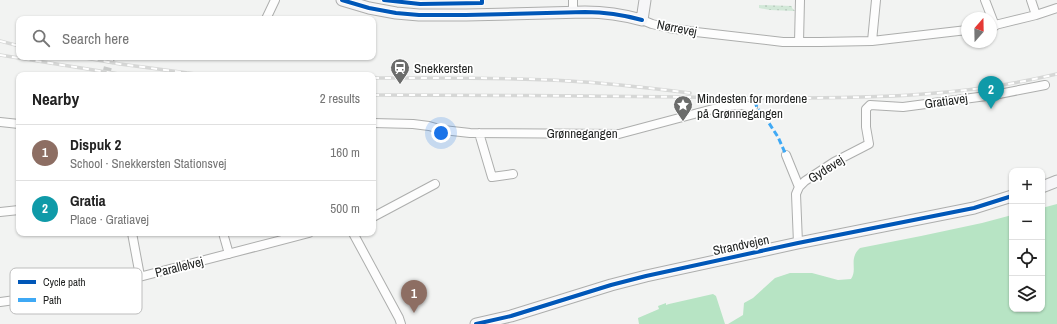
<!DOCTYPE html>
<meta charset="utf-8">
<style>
:root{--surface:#fff;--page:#f6f6f6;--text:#222;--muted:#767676;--line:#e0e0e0;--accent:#111827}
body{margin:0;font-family:"Archivo Narrow",sans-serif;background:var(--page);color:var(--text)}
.controls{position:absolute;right:12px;bottom:12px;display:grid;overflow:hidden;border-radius:8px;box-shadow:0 1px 3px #0004}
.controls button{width:36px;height:36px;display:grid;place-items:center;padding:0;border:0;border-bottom:1px solid var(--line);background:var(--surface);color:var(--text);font:20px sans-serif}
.compass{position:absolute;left:961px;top:12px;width:36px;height:36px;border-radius:50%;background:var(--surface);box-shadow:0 1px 3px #0004;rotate:20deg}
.you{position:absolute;left:441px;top:133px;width:14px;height:14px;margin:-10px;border:3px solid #fff;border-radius:50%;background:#1a73e8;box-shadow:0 0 0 6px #1a73e833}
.badge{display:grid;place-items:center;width:26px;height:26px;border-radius:50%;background:var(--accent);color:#fff;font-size:13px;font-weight:700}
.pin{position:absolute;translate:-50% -33px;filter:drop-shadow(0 1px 2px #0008)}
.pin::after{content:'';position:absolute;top:21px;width:14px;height:12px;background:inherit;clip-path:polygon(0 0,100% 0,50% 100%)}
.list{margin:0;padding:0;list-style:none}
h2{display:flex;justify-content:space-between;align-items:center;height:52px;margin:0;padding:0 16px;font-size:17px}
h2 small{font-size:13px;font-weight:400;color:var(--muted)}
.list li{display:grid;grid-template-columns:26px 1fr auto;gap:12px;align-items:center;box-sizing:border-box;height:56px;padding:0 16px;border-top:1px solid var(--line)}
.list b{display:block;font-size:15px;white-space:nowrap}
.list p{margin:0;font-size:13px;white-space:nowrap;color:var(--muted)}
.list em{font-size:13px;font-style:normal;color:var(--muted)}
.icon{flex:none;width:22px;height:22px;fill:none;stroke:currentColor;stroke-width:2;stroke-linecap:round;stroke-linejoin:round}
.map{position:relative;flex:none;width:1057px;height:324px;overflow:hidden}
.search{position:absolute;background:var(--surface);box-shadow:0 1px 3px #0004;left:16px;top:16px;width:360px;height:44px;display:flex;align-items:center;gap:10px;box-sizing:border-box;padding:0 14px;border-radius:8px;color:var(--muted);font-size:15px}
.panel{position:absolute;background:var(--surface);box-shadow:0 1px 3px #0004;left:16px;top:72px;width:360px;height:164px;border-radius:8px}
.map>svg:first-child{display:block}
.grass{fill:url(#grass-dots)}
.water{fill:#b7e4c4}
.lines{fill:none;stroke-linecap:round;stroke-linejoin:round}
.street-tunnel{stroke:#c8cac9;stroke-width:8;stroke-dasharray:8 4;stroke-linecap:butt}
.street-casing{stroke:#adaead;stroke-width:10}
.secondary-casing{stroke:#adaead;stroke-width:13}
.street{stroke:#fdfdfd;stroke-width:8}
.secondary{stroke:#f6f6f8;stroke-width:11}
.rail-casing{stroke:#d6d7d6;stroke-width:3.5}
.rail{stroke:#fff;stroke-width:2;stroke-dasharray:6;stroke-linecap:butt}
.quiet{stroke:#3fa9f5;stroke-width:3;stroke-dasharray:6 3;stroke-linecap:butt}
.cycleway-casing{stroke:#fff;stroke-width:6}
.cycleway{stroke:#0057b8;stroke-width:4}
.labels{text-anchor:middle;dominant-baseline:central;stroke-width:3.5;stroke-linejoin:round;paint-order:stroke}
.street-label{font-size:13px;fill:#222423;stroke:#fff}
.poi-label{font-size:13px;fill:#222423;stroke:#fff;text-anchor:start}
.key{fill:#fff;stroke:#bdbdbd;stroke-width:1}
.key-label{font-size:11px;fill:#222423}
</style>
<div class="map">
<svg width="1057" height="324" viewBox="0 0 1057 324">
<defs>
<pattern id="grass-dots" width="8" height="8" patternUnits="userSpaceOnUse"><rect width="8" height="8" fill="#d2e8d8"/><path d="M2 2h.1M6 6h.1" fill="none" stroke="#b4c7b9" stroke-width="1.8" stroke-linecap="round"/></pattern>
</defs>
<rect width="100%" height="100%" fill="#f2f3f2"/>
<path class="grass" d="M759 5 792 6V8L795 11 770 10 759 8Z"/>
<path class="water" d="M1057 204V324H728L743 315 744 303 753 298 775 278 790 273H812L838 280 851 279C858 269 848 259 860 248L921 236 982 223 1012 215V309H1042V208Z
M713 294 716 296 725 324H639L638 318 659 309 658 306 666 303V305L669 304Z"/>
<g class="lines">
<path class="street-tunnel" d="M106 75 110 58"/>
<defs>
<path id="street" d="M985 0 995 26
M1031 0 1036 15
M573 12V0
M266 19 275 0
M642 20 652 24 669 28 696 32 783 42H820L872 41 967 30
M991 26 1036 15 1057 8
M872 41 876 0
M799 42 800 0
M110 58V57
M0 122 19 124
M373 123 413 124 429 126 443 130 470 133 619 134 728 105H742L753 107
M479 133 492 177 513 174
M786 155 799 187
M0 212 19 210
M373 217 435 184
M132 233 140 276
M223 233 229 254
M353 233 399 318 401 324
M798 243 796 194 799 187 805 181 834 162 869 144 866 127V109L870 105 903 107 994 95 1045 85
M0 302 89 290 309 233"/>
<path id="secondary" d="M342 0 369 8 396 13 419 15H466L585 12C604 12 624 15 642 20L645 0
M1042 187 1057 181
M476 324 511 316 611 285 646 276 798 243 974 208 1012 196"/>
</defs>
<use href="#street" class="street-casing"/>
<use href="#secondary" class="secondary-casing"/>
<use href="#street" class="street"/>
<use href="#secondary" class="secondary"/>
<defs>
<path id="rail" d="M0 41 19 46
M0 55 125 75
M80 57 120 64 203 75
M373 78C438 78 504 77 569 81 609 83 650 88 690 93
M373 95C478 95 582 96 687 97 719 98 751 98 783 98 877 98 965 96 1057 74"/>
</defs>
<use href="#rail" class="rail-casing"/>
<use href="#rail" class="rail"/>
<path class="quiet" d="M755 101 757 108 765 117 778 137 786 155"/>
<defs>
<path id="cycleway" d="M342 0 369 8 396 13 419 15H466L585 12C604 12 624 15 642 20
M384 0 420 4 482 3V0
M476 324 511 316 611 285 646 276 798 243 974 208 1012 196"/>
</defs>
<use href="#cycleway" class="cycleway-casing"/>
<use href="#cycleway" class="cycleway"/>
</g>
<defs>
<symbol id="station-pin" viewBox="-11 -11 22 30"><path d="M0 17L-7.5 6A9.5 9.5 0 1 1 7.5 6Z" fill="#6b6c6b" stroke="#fff"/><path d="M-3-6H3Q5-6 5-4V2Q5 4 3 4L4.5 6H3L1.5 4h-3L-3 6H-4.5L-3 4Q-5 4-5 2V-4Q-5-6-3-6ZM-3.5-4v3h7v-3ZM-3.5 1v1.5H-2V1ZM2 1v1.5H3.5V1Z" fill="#fff"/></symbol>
<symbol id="sight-pin" viewBox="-11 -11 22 30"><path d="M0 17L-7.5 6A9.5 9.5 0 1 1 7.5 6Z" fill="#6b6c6b" stroke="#fff"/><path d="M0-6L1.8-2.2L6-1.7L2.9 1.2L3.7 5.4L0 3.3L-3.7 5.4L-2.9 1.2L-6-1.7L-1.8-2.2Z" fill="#fff"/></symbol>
</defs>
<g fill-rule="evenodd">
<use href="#station-pin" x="389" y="57" width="22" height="30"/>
<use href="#sight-pin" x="672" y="94" width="22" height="30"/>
</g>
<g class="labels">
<g class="street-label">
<text transform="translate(677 28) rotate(11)">Nørrevej</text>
<text transform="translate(946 101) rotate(-8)">Gratiavej</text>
<text x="582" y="133">Grønnegangen</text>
<text transform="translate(826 169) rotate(-32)">Gydevej</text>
<text transform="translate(741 245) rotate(-12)">Strandvejen</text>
<text transform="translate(179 267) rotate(-14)">Parallelvej</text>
</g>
<g class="poi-label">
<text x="414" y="68">Snekkersten</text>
<text x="697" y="98">Mindesten for mordene<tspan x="697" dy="15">på Grønnegangen</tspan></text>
</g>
</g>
<rect x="10" y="268" width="132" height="46" rx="6" class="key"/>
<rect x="18" y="280" width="18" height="4" fill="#0057b8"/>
<rect x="18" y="298" width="18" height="4" fill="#3fa9f5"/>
<g class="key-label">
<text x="43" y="286">Cycle path</text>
<text x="43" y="304">Path</text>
</g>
</svg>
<div class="controls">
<button>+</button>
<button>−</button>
<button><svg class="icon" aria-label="locate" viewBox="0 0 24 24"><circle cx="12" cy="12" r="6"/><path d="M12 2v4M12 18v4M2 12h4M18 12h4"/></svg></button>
<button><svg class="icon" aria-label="layers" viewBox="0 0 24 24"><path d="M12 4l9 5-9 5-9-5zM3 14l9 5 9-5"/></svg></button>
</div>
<svg class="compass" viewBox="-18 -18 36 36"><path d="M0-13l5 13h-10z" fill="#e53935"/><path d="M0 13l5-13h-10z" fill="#767676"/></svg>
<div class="you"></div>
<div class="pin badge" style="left:414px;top:313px;background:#8d6e63">1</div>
<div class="pin badge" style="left:991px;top:109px;background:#0f9aa8">2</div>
<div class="search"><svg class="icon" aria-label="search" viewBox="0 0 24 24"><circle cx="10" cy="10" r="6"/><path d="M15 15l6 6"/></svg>Search here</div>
<section class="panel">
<h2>Nearby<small>2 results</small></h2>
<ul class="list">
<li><span class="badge" style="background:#8d6e63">1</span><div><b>Dispuk 2</b><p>School · Snekkersten Stationsvej</p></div><em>160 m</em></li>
<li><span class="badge" style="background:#0f9aa8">2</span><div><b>Gratia</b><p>Place · Gratiavej</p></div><em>500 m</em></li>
</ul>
</section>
</div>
